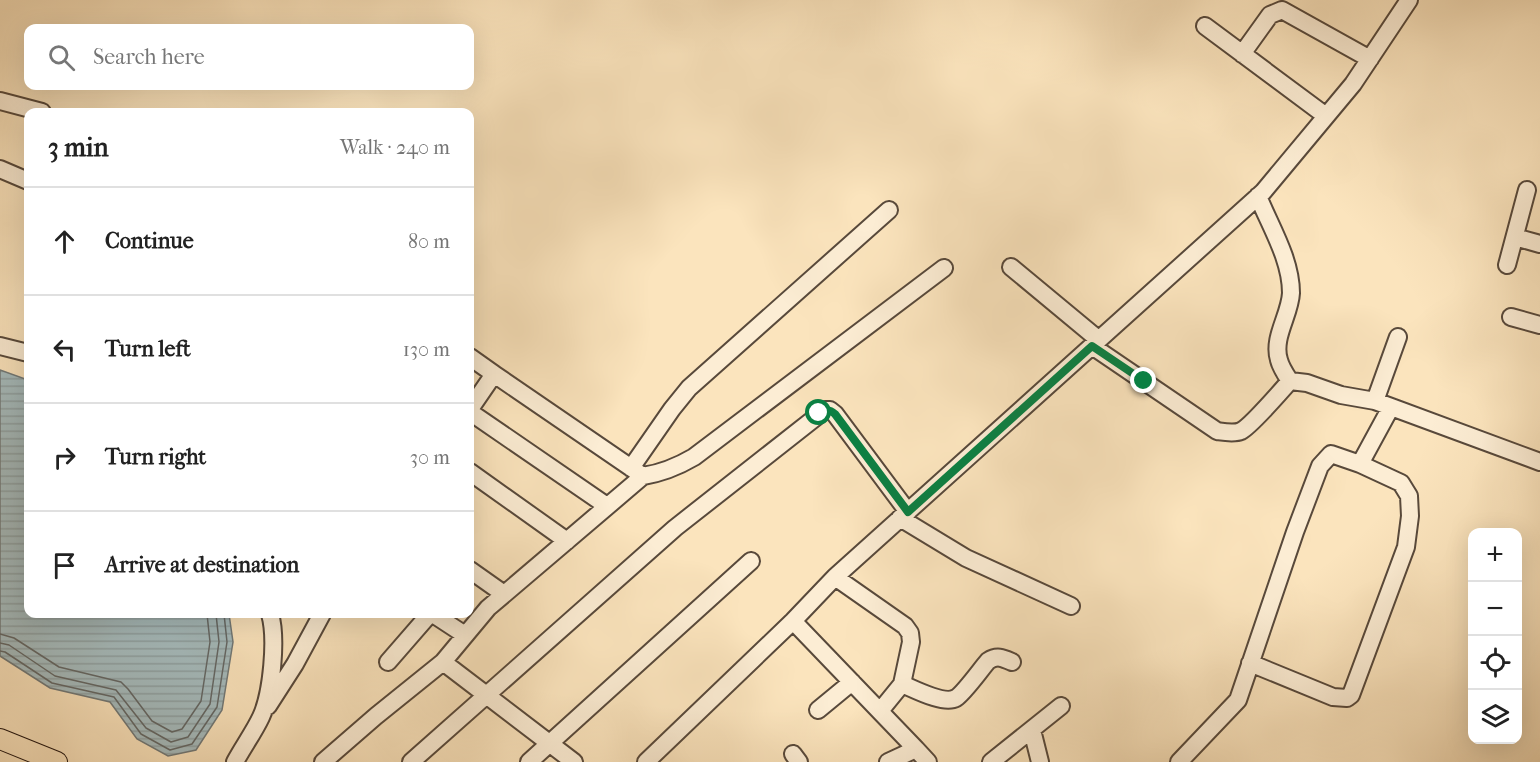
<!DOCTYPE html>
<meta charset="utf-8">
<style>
:root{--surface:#fff;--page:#f2f2f2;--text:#222;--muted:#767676;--line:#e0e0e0}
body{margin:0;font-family:"IM FELL French Canon",serif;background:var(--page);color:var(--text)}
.controls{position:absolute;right:18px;bottom:18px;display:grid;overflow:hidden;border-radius:12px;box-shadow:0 6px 24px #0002}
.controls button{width:54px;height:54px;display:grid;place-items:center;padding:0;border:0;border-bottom:2px solid var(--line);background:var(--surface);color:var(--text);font:30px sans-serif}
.stop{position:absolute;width:18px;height:18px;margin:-14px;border:4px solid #0b8043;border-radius:50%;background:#fff}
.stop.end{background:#0b8043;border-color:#fff;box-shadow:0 2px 6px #0008}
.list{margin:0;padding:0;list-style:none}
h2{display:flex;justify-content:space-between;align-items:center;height:78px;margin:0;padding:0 24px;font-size:26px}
h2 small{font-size:20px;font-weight:400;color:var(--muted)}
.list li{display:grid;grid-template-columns:39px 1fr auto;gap:18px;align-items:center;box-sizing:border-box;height:108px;padding:0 24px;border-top:2px solid var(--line)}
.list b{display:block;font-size:22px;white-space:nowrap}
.list em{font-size:20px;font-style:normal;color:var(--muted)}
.icon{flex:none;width:33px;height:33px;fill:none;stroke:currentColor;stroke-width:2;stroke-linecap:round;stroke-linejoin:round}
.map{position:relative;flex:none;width:1540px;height:762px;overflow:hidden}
.search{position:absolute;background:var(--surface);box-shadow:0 6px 24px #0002;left:24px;top:24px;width:450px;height:66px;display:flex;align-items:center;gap:15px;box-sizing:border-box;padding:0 21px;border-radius:12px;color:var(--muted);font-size:22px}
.panel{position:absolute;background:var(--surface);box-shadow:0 6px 24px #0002;left:24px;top:108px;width:450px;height:510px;border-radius:12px}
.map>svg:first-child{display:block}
.water{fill:url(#water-rules);stroke:#717978;stroke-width:1.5}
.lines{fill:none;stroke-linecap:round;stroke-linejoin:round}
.shore{stroke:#646866;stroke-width:1.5}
.minor-casing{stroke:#58493b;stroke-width:20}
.major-casing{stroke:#221510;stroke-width:22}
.minor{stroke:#fcedd4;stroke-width:16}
.major{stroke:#fbe4bd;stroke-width:20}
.route{stroke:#0b8043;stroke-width:8}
</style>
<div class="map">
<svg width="1540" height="762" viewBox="0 0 1540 762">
<defs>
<pattern id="water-rules" width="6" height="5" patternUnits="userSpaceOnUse" patternTransform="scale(1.5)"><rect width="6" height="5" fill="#a5bbbd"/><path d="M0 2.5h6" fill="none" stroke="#8ea0a1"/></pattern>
</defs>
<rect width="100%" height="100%" fill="#fbe4bd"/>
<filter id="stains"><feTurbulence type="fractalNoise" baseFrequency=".00333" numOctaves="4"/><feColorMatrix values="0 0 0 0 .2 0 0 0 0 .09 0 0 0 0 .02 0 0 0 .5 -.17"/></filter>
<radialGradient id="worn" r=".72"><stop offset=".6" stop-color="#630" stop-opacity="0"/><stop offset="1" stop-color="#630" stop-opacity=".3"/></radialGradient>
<path class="water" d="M0 370 28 380V614H229L233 642 222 710 196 750 168 756 137 739 110 702 50 688 0 656Z"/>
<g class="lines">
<path class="shore" d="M0 634 14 638 59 667 121 682 128 689 152 721 172 732 182 729 201 701 210 642 207 614
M0 643 9 645 55 676 116 690 146 728 171 742 188 737 210 704 219 642 216 614
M0 651 5 652 52 683 114 697 141 734 170 750 192 744 217 707 227 642 224 614"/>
<defs>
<path id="minor" d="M1205 26 1326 116
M1242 54 1270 15 1282 10 1370 59
M0 101 42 112
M0 169 28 181
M1258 196C1270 226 1291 259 1291 293 1290 315 1272 338 1279 360 1281 368 1286 375 1290 381
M1515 237 1540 244
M1507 265 1527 190
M1011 267 1099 340
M1511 317 1540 325
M0 346 28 353
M1092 346 1217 431C1224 432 1234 434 1241 431 1251 426 1281 391 1290 381L1307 383 1341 395 1375 401 1540 462
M470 357 494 374
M1375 401 1398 337
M470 409 494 374 643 476C662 473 677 467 694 457L944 268
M470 412 607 506
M1360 464 1391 407
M631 468 672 409 689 388 889 210
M470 472 567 541
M900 518 966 558 1071 606
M470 570 504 594
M835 577 905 626 910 633 911 642 902 684 880 711
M793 621 916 749 888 762
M388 662 428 616 433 614 465 635
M902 684C914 689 944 705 956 698 964 693 981 669 988 661 997 655 1003 658 1012 662
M268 706 295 664 322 614
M818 710 852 682
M1032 730 1040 762
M916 749 928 762
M793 754 799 762
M235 762C243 747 254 732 261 717 272 693 277 638 270 614
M323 762 376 716 443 662
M411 762 675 528 825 410H830L835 414 908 512
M529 762 751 561
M574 762 443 662 488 608 643 476
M646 762 793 621 835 577 1263 192 1353 84 1409 0
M991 762 1061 706
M1179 762 1238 700 1295 532 1320 466 1331 454 1360 464 1401 483 1409 496 1410 516 1406 547 1351 695 1347 698 1333 697 1250 663"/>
<path id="major" d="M0 739 57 762"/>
</defs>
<use href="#minor" class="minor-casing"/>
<use href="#major" class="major-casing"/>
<use href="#minor" class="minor"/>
<use href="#major" class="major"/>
</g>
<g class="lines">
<path class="route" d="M819 413C826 409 829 409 835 414L908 512 1092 346 1144 381"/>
</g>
<rect width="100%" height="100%" filter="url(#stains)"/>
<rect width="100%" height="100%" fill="url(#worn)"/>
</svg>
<div class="controls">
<button>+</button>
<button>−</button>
<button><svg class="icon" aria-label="locate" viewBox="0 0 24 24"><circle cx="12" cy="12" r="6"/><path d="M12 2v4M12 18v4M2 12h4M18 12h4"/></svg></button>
<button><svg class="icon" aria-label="layers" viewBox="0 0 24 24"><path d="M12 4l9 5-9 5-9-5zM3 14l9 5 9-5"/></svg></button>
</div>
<div class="stop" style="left:819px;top:413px"></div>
<div class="stop end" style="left:1144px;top:381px"></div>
<div class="search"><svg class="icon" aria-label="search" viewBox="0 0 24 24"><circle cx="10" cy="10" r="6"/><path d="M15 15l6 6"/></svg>Search here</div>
<section class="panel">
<h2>3 min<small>Walk · 240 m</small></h2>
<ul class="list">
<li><svg class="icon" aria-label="ahead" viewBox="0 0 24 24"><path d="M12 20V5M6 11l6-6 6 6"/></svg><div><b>Continue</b></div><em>80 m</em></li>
<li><svg class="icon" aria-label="left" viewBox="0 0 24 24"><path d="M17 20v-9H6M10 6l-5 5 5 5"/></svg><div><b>Turn left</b></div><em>130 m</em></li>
<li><svg class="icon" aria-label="right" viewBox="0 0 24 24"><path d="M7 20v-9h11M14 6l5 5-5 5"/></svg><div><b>Turn right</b></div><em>30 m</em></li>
<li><svg class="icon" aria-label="arrive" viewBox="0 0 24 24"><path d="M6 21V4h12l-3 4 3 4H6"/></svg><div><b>Arrive at destination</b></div></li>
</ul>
</section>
</div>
